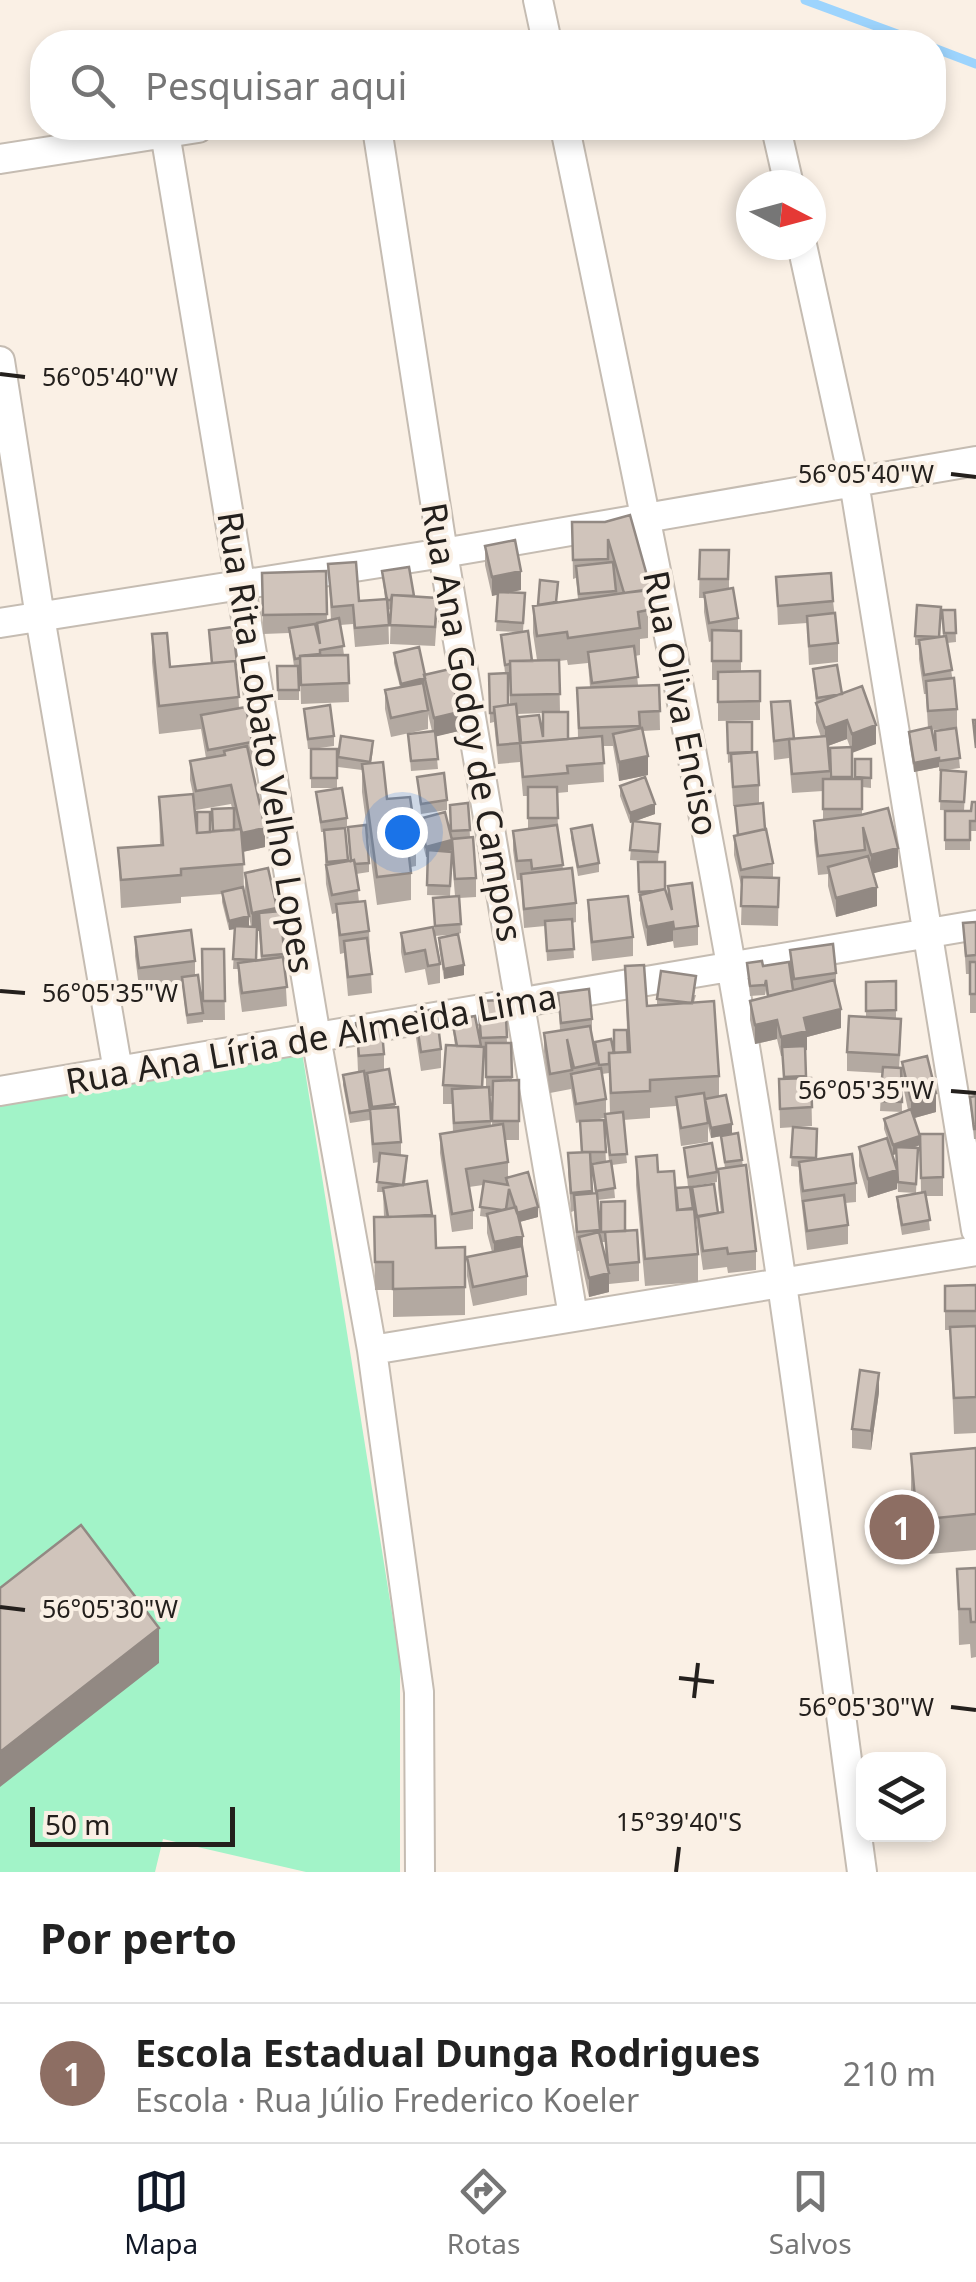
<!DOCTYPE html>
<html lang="pt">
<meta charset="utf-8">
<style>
:root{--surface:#fff;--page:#f2f2f2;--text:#222;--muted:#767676;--line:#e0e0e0;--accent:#111827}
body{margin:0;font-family:"Noto Sans",sans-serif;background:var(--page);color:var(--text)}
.controls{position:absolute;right:30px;bottom:30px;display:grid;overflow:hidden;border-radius:20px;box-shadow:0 5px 15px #0003}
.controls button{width:90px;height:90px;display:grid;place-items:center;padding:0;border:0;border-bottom:2px solid var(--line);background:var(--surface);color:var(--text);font:50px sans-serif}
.compass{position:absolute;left:736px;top:170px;width:90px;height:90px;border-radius:50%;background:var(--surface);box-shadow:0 5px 15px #0003;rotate:96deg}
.scale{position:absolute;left:30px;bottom:25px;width:205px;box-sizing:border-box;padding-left:10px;border:5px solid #24201d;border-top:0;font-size:28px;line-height:35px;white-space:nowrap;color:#24201d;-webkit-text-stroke:8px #faf0e5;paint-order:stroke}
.you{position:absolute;left:402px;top:832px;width:35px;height:35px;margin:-25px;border:8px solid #fff;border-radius:50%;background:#1a73e8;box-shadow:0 0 0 15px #1a73e833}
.badge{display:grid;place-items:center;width:65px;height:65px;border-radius:50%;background:var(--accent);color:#fff;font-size:32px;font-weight:700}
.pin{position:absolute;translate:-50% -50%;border:5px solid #fff;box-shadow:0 2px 10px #0006}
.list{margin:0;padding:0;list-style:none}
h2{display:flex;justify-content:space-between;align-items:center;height:130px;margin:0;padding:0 40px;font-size:42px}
h2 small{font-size:32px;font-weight:400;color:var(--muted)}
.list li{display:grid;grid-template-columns:65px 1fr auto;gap:30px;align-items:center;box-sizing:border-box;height:140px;padding:0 40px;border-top:2px solid var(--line)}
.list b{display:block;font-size:38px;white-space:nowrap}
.list p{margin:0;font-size:32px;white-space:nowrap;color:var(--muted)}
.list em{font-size:32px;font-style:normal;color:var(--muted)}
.icon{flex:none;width:55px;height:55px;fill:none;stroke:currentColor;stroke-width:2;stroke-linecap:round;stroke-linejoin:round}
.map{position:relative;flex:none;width:976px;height:1872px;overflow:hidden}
.search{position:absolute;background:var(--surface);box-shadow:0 5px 15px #0003;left:30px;right:30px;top:30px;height:110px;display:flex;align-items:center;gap:25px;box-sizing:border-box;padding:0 35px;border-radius:40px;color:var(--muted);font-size:38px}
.sheet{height:270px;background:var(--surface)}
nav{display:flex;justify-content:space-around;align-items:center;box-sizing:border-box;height:140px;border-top:2px solid var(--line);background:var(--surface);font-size:28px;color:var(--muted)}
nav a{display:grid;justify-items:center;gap:5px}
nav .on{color:var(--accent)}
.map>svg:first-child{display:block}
.green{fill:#a2f3c8}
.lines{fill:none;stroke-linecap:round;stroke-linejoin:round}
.stream{stroke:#9dd4fd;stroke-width:9}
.street-casing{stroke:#c5bcb2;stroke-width:32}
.street{stroke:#fff;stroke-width:28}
.wall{fill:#b3a9a1;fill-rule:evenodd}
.shaded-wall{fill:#928983}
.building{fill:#d0c4bb;stroke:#928983;stroke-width:2.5}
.ticks{fill:none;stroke:#24201d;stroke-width:4}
.labels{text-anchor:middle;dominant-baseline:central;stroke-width:8;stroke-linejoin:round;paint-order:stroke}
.street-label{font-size:35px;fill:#24201d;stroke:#faf0e5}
.ticks-label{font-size:25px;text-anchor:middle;fill:#24201d;stroke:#faf0e5;stroke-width:8;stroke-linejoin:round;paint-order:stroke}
</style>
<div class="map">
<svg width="976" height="1872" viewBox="0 0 976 1872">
<rect width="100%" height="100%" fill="#faf0e5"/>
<path class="green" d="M302 1052 400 1663V1872H306L163 1839 155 1872H0V1103Z"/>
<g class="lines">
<path class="stream" d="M805 0 919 42
M934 48 976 64"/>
<defs>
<path id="street" d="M538 0 547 42
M377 128 443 553 573 1316
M565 128C623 406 681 685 731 965 784 1266 821 1569 862 1872
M776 128 789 185
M165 133 316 1037 372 1350 419 1692 420 1872
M0 159 198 128
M802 245 854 482 976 1230
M0 361 40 617 118 1071
M0 623 443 553 976 461
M0 1091 976 925
M372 1350 976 1251"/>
</defs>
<use href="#street" class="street-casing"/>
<use href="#street" class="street"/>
</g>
<path class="wall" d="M572 522H605L651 609 648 610V638L640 639V655L635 656 638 685H659L660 730 643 731 648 775 619 781 613 746H603L604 782 568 785V792L557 793 558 830 563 869 576 903V922L572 923 574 958 547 961 545 926 524 928 521 880H517L513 850V831L528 829V796H523L520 762 498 764 494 722 490 723 489 674 505 673 501 635 518 632 496 631 498 594 492 596 485 565V546L521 590 509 592 525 603 523 631 532 661 537 660 533 633V606L578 599 576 578 573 579ZM567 660 568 665 588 663 590 687 577 688 578 738 568 739 560 712 559 661ZM508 674H510V705H508ZM543 713V737L519 731 517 714Z
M700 550H729V589L738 618V631H741V671H760V720L718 721V680H712V641L709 642 704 612V598H699Z
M328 564 359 601 385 599 382 571 437 617 435 646 390 644 391 609 388 610 389 644 355 647 353 624 340 625 344 655H348L349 702 301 704 300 667 299 668V700H278L277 666H294L289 633 263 634 262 573 326 571 327 621 331 620Z
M776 577 833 601 838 643V662L809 665 807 623 778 625Z
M942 610H955L956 642 947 643 957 709V728H956L960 768 939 771V767L914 772 909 741V732L928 728 926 694H924L919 659V645H915V636L943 637ZM952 728 935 747 932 730Z
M209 630 237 663 239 708 252 742V761H250L265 847 243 852 244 892 249 926 245 927H251L245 892V873L277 912 284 954 287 1006 242 1012 238 982V969H233L235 929 229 930 222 902V894L181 897V903L121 908 118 848 160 845 159 797 193 794 190 780V761L206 758 201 729 159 734 152 662V634L170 667 211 663ZM194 800 196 810 231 804 232 808 213 831 196 830ZM257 931H259L261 960H256Z
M394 653 425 675 459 731 435 736 438 769 411 771 408 734 432 731 428 714V729L391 737 385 709V690L400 687 394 663Z
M813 669 842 694 876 744 852 751V779H855V759H871V788L862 787V815L898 867 873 873 877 906 836 917 828 886V874L818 875 814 840V821L823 820V791L792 793 789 758 774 760 771 702 794 739 821 737 816 722V703ZM847 739 850 747 830 748V779L828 746Z
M304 709 334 736V746L312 749H337V788H311V749H308Z
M727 722 752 752 759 785V803L773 863V878H779L778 926 741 925 742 889 734 855V836L737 835 735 806 739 805 733 806 731 762 728 763Z
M373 750 371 763 387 799 416 838V866L411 867V900L377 905 362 792V770L338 767V757Z
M941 770 966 772 964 811H971L976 802V831H970V850H945V811H961L940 810Z
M417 777 447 800V810L421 814Z
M620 786 655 814 635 821 660 833 658 862 630 860 633 822 630 823 620 796Z
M316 792 347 818V828H344L348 861H350L348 827 369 863V872L356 874 359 902 369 931 372 993 348 996 344 953 340 954 336 913 332 914 326 884 324 832H321Z
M468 803 470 837 476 878V897L459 898 461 933 458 934 464 975 444 979 439 947V938L458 934 435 936 433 898 455 896 452 859 450 896 427 895 428 857H426L419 829V819L451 834 450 805Z
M571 829 599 863V872L578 876 571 838Z
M638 862 665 889 668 899V886L698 926V945L674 948 673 941 647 946 640 914V901L639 902Z
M588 900 633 937V956L592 961 588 919Z
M976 922V1013H970V974H966L963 923Z
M433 927 440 964V983L428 985 425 969 405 973 401 952V933Z
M135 937 195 961V975L203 1012 202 949H224L225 1020H203V1022L187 1024 182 981 139 987 135 956Z
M790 950 836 973V989L841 1028 807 1037V1050H805L806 1078H811L812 1126 780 1128 779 1079H784L782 1056H781L777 1039 755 1044 750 1020V1001L767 996 766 990 765 995 750 996 747 963 790 969Z
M625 966 647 1006 657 1005V999L696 995 694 1002 719 1076V1096L742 1160 756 1251V1270L728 1273 727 1267 703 1270 695 1213 698 1254V1282L645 1286 636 1185V1157L658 1172 676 1188 693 1209 692 1187 718 1213H721L718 1188V1169L725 1168 721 1136 711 1138 708 1126V1142L681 1146 676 1106 650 1108V1118L623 1120 627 1163 612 1165 615 1198 597 1200 601 1240V1202L625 1231 639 1262V1281L609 1284V1292L589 1297 579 1251H577L574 1211 571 1212 568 1172V1153L581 1152 580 1122 576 1123 571 1089 550 1093 544 1052V1033L560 1030 558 993 592 1019V1037L595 1049 614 1053 627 1030ZM609 1073 610 1114H606V1099L602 1074ZM605 1118 609 1161 606 1162 604 1120 589 1121ZM602 1162 592 1164 595 1193 592 1194 591 1163ZM602 1242H605L606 1262Z
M896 981V1019L901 1038 899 1068H901L902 1112 880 1111 882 1073 847 1071V1052L866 1017V982Z
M505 1000 507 1043H511L512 1080H519V1140H505L508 1162V1177L538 1217 519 1222 527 1276V1295L473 1306 467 1276V1257L492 1252 487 1233V1217L480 1216 483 1185 469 1187 473 1210V1229L452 1232 440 1153V1134L453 1132 452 1104H443V1085L455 1046 452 1020 480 1041 478 1001ZM484 1057H486V1088H483ZM490 1096H493L492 1126H491Z
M415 1012 441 1049V1068L421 1071 415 1031Z
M356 1023 384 1054V1070L389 1069 401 1142V1155L407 1166 405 1185 436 1248 465 1247V1315L393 1317V1290H375L374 1217H384L383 1192H377L379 1162 373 1163 370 1128 371 1109 367 1075H364L370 1110V1120L350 1123 343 1085V1075L358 1072Z
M902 1062 936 1112 914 1118 920 1145 913 1148H918L916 1193 921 1192 920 1134H943V1196H926L930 1230 902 1235 897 1206V1197L916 1193 898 1192 897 1177V1189L868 1198 859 1166V1147L896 1168V1154L893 1155 884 1129V1119L908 1110 902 1081Z
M976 1096V1139H974L970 1097Z
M793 1127 817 1129 816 1160 856 1183V1202L845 1203 848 1225V1244L807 1250 799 1181V1167L791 1166Z
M684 1148 717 1172V1182L688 1187Z
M976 1285V1433L954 1434 950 1330H945V1286Z
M879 1392 871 1450 852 1448V1429Z
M976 1448V1550L917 1555 911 1490V1454Z
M976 1568V1657L971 1658 970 1644 959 1645 957 1569Z"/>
<path class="shaded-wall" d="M521 571V590L492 596V577Z
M651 590V609L625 616V597Z
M424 678V688L401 693V684Z
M459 712V731L434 737V718Z
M847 720V739L825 747V728Z
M876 725V744L852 753V734Z
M648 756V775L619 781V762Z
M939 758V767L914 772V763Z
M655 804V814L630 823V813Z
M265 828V847L242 852V833Z
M452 840V850L426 857V847Z
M898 848V867L871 874V855Z
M877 887V906L836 917V898Z
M277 908V927L259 913V931L252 932V913Z
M249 916V926L229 930V921Z
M673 922V941L647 946V927Z
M464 965V975L444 979V969Z
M841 1009V1028L807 1037V1050L781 1056V1037L804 1018Z
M777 1020V1039L755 1044V1025Z
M936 1093V1112L911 1119V1100Z
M732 1124V1134L711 1138V1128Z
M920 1136V1145L893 1155V1145Z
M897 1170V1189L868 1198V1179Z
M538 1207V1217L516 1223V1214Z
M523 1236V1255L494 1261V1242Z
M609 1273V1292L589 1297V1278Z
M879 1373V1392L871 1450V1431Z
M159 1628V1663L0 1787V1752Z"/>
<path class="building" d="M630 515 651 590 624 593 608 539V559L573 560 572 522H605Z
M515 540 521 571 492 577 485 546Z
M700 550H729L728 579H699Z
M356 562 359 601 387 599 389 625 355 628 353 605 332 607 328 564Z
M613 562 616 591 579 594 576 566Z
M409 567 414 596 392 595 391 600H387L382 571Z
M326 571 327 614 263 615 262 573Z
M831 573 833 601 778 606 776 577Z
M540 580 558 582 556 602 538 605Z
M733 588 738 618 709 623 704 593Z
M645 590 648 610 638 612 640 628 568 638 567 632 537 636 533 606Z
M498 592 525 593 523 623 496 621Z
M392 595 437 598 435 627 390 625Z
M917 605 941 607 939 637 915 636Z
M942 610H955L956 633H944Z
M835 613 838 643 809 646 807 616Z
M339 618 344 646 320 650V654L300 656V658L295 659 289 628 315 624 320 644 317 623Z
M233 627 237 663 235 661 212 663 209 630Z
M712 630 741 631V661H712Z
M528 631 532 661H510V664L505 665 501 635Z
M167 633 170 667 235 661 239 697 159 706 152 634Z
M946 636 952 670 924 675 919 640Z
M634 646 638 677 592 683 588 652Z
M419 647 425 675H424L425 678 401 684 394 653Z
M348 655 349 683 301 685 300 656Z
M559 660 560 694 511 695 510 661Z
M837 665 842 694 817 698 813 669Z
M277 666H298L299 690H278Z
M450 669 459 712 434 718 424 675Z
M760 671V701L718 702V672Z
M508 673V705L494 707V713H490L489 674Z
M954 678 957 709 928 711 926 681Z
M423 683 428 710 391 718 385 690Z
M659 685 660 711 639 712 640 726 579 728 577 688Z
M862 686 876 725 852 734 847 720 825 728 816 703Z
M790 701 794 739H789L827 736 830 771 792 774 789 739 774 741 771 702Z
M516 704 520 743 498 745 494 707Z
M330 705 334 736 308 739 304 709Z
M246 707 252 742 208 750 201 715Z
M543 712H568V739L521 743 519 717 539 715 543 737Z
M973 720H976V748Z
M727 722H752V752L728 753Z
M931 727 936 751 935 731 956 728 960 758 939 761V758L914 763 909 732Z
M642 728 648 756 619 762 613 734Z
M435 731 438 759 411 761 408 734Z
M341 736 373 741 370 762 338 757Z
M602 736 604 763 567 766 568 773 523 777 520 743Z
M247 746 265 828 242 833 231 785 196 791 190 761 225 755 224 751Z
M852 747V777H831L830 748Z
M311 749H337V778H311Z
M757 752 759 785 733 787 731 754Z
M855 759H871V778L855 777Z
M383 762 387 799 410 797 416 838 407 840 411 873 377 877 362 764Z
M941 770 966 772 964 802 940 801Z
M444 773 447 800 421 804 417 777Z
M645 777 655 804 630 813 620 786Z
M823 779H862V809H823Z
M528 787H557L558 818H528Z
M342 788 347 818 321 822 316 792Z
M193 794 197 833 241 829 244 864 181 869V875L121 880 118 848 163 845 159 797Z
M972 802H976V821H970V840H945V811H971Z
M468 803 470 830 451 831 450 805Z
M763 803 765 829 738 835 735 806Z
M234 808V830L213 831 212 809Z
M888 808 898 848 871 855 863 827 865 850 818 856 814 821 861 815Z
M197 812H210V832L197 833Z
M445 812 452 840 426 847 419 819Z
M633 821 660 824 658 852 630 850Z
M366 825 369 863 355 864 354 860 351 861 348 827Z
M557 825 563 865 532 869 531 860 517 861 513 831Z
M592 825 599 863 578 867 571 829Z
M345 828 348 860 327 862 324 830Z
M766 829 773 863 741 870 734 836Z
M473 837 476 878 455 879 452 839Z
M428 850 452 852 450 886 427 885Z
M868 856 877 887 836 898 828 867Z
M354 860 359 890 332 895 326 865Z
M638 862H665V889L654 891 639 892Z
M268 868 277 908 252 913 245 873Z
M572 868 576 903 524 909 521 874Z
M742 877 779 878 778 907 741 906Z
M692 883 698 926 674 929 673 922 647 927 640 895 665 889 672 910 668 886Z
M243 887 249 916 229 921 222 892Z
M459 896 461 924 435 926 433 898Z
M628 896 633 937 592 942 588 900Z
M365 901 369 931 340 935 336 904Z
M281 911 284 954 262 956 259 913Z
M572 919 574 949 547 951 545 921Z
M976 922V955L966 956 963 923Z
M235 926 257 927 256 960 233 959Z
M433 927 440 964 428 966 425 950 405 954 401 933Z
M191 930 195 961 139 968 135 937Z
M458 934 464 965 444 969 439 938Z
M367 938 372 974 348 977 344 941Z
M833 944 836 973 794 979 790 950Z
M202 949H224L225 1001H203Z
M283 957 287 987 242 993 238 963Z
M762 961 763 966 789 962 793 990 768 996 766 980 765 985 750 986 747 963Z
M970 962H976V994H970Z
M644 965 647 1006 714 1001 719 1076 650 1080V1091L611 1093 609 1053 630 1052 625 966Z
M661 971 696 976 692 1003 657 999Z
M198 975 203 1013 187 1015 182 977Z
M834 980 841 1009 804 1018 807 1031 781 1037 777 1020 755 1025 750 1001Z
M896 981V1010L866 1011V982Z
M589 989 592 1019 561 1023 558 993Z
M505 1000 507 1037 481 1038 478 1001Z
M436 1009 441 1049 421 1052 415 1012Z
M475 1016 481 1046H457L452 1020Z
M849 1016 901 1019 899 1055 847 1052Z
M381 1020 384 1054 359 1056 356 1023Z
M590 1026 597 1063 574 1068 567 1039 572 1070 550 1074 544 1033Z
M614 1030H627L628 1052 614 1053Z
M611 1039 614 1053H609V1064L599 1065 595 1042Z
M486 1043H511L512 1077H486Z
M446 1045 484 1047 482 1087 443 1085Z
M805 1046 806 1076 784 1077 782 1047Z
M927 1056 936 1093 911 1100 902 1062Z
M883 1067 901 1068 902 1102 880 1101Z
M601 1068 606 1099 576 1104 571 1074Z
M389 1069 395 1104 372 1107 367 1073Z
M364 1071 370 1110 350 1113 343 1075Z
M811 1078 812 1107 780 1109 779 1079Z
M519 1080V1121H492L493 1081Z
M489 1087 491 1121 454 1123 452 1089Z
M704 1093 708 1123 681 1128 676 1097Z
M726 1095 732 1124 711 1128 705 1099Z
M976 1096V1129H974L970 1097Z
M398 1107 401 1142 373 1144 370 1109Z
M911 1109 920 1136 893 1145 884 1119Z
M623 1112 627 1154 610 1155 605 1114Z
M604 1120 606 1152H582L580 1121Z
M503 1124 508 1162 466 1169 473 1210 452 1214 440 1134Z
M793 1127 817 1129 816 1158 791 1157Z
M738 1133 742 1160 725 1162 721 1136Z
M920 1134H943V1177L921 1178Z
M887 1138 897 1170 868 1179 859 1147Z
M712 1143 717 1172 688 1177 684 1148Z
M896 1147 918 1148 916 1184 898 1182Z
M590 1152 592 1191 571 1193 568 1153Z
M380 1153 407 1156 403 1185 377 1182Z
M852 1154 856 1183 803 1191 799 1162Z
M657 1155 658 1172 674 1171 677 1210 694 1208 698 1254 645 1259 636 1157Z
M611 1161 615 1188 596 1191 592 1164Z
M746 1165 756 1251 728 1254 727 1248 703 1251 698 1216 723 1212 718 1169Z
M528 1172 538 1207 517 1213 509 1189 506 1209 502 1210 480 1207 484 1181 508 1185 506 1178Z
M427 1181 432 1215 388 1217 383 1188Z
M714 1184 718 1213 697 1217 692 1187Z
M690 1187 693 1209 678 1210 676 1188Z
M925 1192 930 1220 902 1225 897 1197Z
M597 1193 600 1230 577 1232 574 1195Z
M844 1195 848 1225 807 1231 803 1201Z
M625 1201V1231L601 1232V1202Z
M516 1207 523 1236 494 1242 487 1214Z
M435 1216 436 1248 465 1247V1287L393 1289V1262H375L374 1217Z
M637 1230 639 1262 608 1265 605 1232Z
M599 1232 609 1273 589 1278 579 1237Z
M522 1246 527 1276 473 1287 467 1257Z
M976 1285V1311H945V1286Z
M976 1326V1397L954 1398 950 1327Z
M860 1370 879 1373 871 1431 852 1429Z
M976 1448V1514L917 1520 911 1454Z
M81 1525 159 1628 0 1752V1588Z
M976 1568V1622H971L970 1609H959L957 1569Z"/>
<path class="ticks" d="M0 374 25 377M951 474 976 477M0 991 25 993M951 1091 976 1093M0 1607 25 1610M679 1678 714 1682M694 1698 698 1663M951 1707 976 1710M676 1872 679 1847"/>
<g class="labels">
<g class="street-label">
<text transform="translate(682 703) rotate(79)">Rua Oliva Enciso</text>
<text transform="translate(473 722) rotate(80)">Rua Ana Godoy de Campos</text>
<text transform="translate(267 742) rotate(81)">Rua Rita Lobato Velho Lopes</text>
<text transform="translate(311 1038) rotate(-10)">Rua Ana Líria de Almeida Lima</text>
</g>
</g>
<g class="ticks-label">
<text x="110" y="386">56°05'40"W</text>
<text x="866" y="483">56°05'40"W</text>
<text x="110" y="1002">56°05'35"W</text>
<text x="866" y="1099">56°05'35"W</text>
<text x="110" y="1618">56°05'30"W</text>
<text x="866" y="1716">56°05'30"W</text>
<text x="679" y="1831">15°39'40"S</text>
</g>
</svg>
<div class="controls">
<button><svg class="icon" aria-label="layers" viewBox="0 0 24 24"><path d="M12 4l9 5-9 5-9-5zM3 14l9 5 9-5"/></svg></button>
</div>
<svg class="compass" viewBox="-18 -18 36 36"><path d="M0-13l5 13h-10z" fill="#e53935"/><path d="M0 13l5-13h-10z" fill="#767676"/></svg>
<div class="scale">50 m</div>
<div class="you"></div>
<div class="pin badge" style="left:902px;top:1527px;background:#8d6e63">1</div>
<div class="search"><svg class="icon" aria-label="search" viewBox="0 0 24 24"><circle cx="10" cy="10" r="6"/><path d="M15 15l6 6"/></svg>Pesquisar aqui</div>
</div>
<section class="sheet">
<h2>Por perto<small></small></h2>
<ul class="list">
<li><span class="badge" style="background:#8d6e63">1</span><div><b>Escola Estadual Dunga Rodrigues</b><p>Escola · Rua Júlio Frederico Koeler</p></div><em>210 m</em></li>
</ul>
</section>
<nav>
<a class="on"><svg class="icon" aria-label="map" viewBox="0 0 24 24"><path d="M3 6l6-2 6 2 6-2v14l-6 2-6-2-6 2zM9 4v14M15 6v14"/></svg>Mapa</a>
<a><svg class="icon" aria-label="directions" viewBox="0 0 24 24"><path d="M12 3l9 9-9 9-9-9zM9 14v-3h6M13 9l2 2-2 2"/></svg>Rotas</a>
<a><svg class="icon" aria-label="saved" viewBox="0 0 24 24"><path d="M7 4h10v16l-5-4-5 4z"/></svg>Salvos</a>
</nav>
